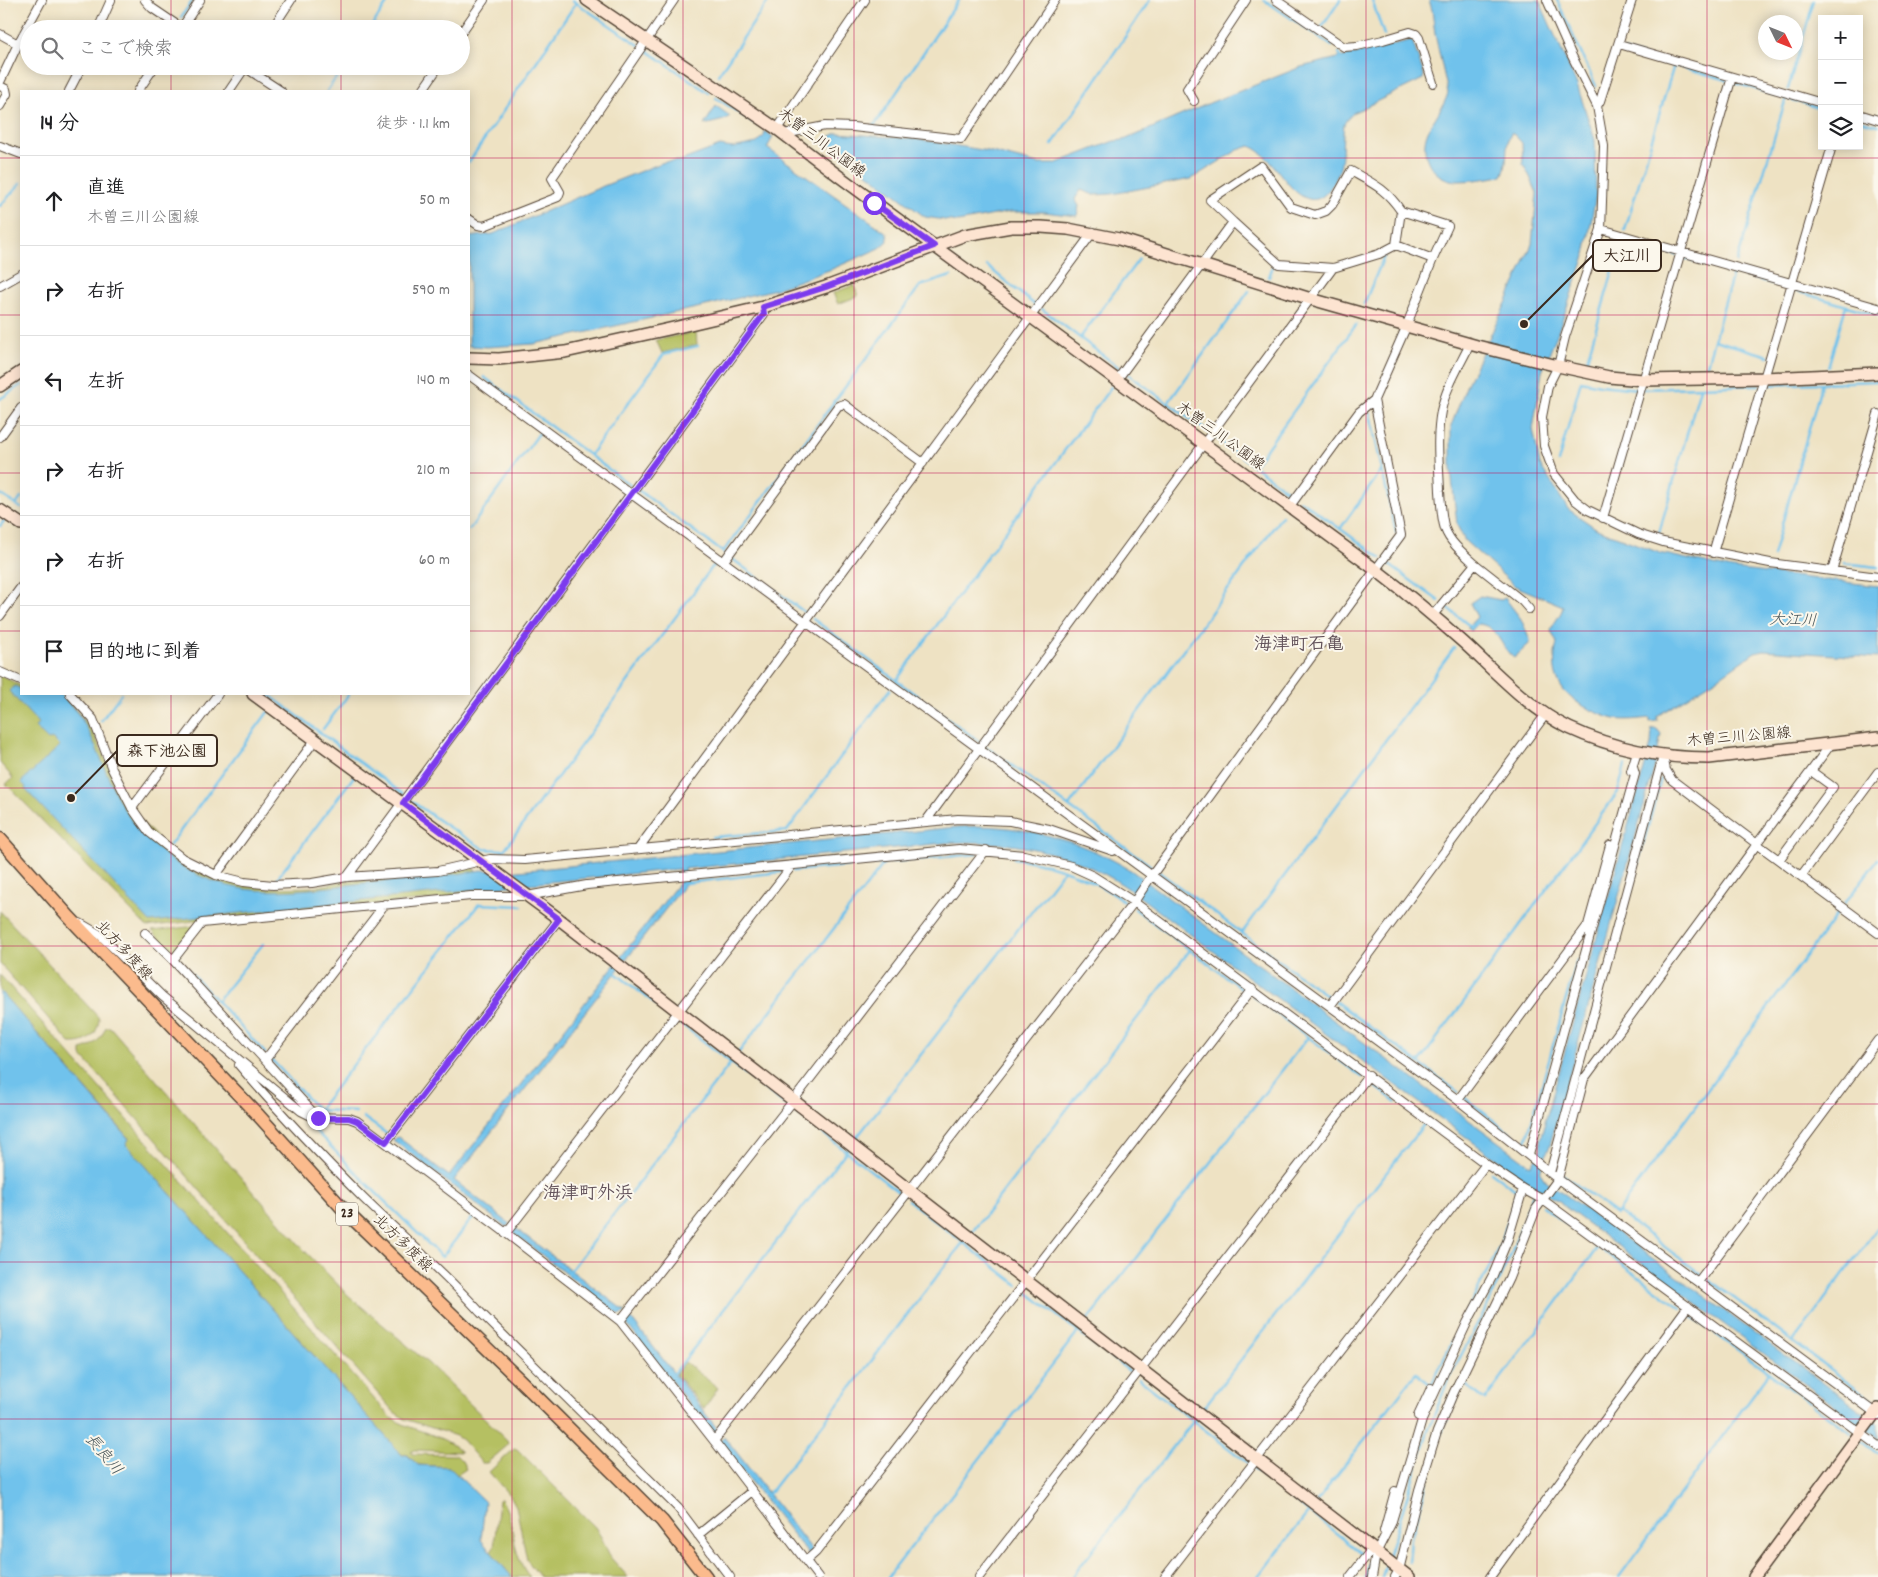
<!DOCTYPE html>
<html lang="ja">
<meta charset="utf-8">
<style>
:root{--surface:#fff;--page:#f2f2f2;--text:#202124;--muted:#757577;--line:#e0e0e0}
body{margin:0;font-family:Dekko,"Klee One",sans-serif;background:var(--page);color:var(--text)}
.controls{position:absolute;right:15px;top:15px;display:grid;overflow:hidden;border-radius:0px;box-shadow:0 2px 12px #0003}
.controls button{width:45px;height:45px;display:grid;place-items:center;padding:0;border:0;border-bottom:1px solid var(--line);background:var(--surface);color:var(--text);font:25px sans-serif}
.compass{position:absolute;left:1758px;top:15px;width:45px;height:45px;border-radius:50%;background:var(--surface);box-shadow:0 2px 12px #0003;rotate:133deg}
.stop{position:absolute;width:15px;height:15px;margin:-11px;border:4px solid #7c3aed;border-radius:50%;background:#fff}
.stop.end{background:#7c3aed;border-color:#fff;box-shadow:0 1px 5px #0008}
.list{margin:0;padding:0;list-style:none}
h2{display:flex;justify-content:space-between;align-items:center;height:65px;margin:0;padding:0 20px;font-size:21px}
h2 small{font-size:16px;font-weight:400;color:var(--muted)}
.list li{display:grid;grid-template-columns:32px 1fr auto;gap:15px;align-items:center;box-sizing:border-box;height:90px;padding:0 20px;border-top:1px solid var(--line)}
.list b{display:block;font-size:19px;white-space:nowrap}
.list p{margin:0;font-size:16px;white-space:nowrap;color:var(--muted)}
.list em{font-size:16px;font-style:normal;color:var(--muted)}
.icon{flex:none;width:28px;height:28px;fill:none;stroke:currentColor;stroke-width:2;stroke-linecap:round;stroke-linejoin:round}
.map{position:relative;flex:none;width:1878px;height:1577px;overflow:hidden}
.search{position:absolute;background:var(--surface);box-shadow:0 2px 12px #0003;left:20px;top:20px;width:450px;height:55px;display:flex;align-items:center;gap:12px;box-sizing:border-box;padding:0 18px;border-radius:28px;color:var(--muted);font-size:19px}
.panel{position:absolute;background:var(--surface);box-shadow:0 2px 12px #0003;left:20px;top:90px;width:450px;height:605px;border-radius:0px}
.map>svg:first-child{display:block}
.green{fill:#b5c062;stroke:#787540}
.water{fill:#70c2ec;stroke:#567685}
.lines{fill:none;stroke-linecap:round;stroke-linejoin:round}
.stream{stroke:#70c2ec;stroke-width:2.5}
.street-casing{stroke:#564637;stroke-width:10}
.secondary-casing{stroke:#564637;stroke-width:14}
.primary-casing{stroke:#564637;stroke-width:15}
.street{stroke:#fff;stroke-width:8}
.secondary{stroke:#fde4d1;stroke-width:11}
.primary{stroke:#fbbb8d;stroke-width:12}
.route{stroke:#7c3aed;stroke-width:6}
.grid{fill:none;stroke:#c2185b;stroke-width:1;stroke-opacity:0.55}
.labels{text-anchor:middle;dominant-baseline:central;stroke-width:4;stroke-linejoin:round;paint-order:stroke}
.shield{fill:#fbf7ec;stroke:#75685c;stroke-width:1}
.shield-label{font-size:14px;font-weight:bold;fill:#3b2a1e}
.street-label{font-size:15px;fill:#3b2a1e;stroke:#fbf7ec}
.water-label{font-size:16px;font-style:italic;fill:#4b585c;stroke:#fbf7ec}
.quarter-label{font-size:18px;font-weight:bold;fill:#63535b;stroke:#fbf7ec}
.leader{fill:none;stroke:#3b2a1e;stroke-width:2}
.callout-dot{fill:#3b2a1e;stroke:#fbf7ec;stroke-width:2}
.callout{fill:#fbf7ec;stroke:#3b2a1e;stroke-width:2}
.callout-label{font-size:16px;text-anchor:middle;font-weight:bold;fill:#3b2a1e}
</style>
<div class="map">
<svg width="1878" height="1577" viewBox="0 0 1878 1577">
<rect width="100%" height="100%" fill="#fbf7ec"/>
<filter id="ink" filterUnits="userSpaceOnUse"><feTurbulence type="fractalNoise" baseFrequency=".02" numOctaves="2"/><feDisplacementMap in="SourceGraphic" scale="10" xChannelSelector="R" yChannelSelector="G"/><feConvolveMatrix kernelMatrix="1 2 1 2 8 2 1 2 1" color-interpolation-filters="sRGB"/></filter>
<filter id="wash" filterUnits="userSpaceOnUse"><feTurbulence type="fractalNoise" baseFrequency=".0096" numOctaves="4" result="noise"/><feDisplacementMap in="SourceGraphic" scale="20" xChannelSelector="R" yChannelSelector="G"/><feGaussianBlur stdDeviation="1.12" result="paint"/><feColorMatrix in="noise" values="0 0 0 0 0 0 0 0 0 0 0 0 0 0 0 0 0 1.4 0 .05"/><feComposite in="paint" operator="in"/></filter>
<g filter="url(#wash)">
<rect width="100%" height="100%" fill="#eee2c3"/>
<path class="green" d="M854 285 858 296 838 304 833 293Z
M696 332 697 345 662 353 656 340Z
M0 675 21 686V694H62L90 726 130 811 180 860 204 874 239 885 274 888 314 887 346 881 440 874 471 867 506 893 201 920 147 927 6 784 13 778 0 763Z
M0 911 99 1018C98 1036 87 1044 70 1043L0 964Z
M197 926 175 954 152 931Z
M0 975 390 1417C412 1432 443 1433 461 1452L414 1450 411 1452 412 1454 456 1455 462 1461 466 1469 457 1475 449 1467 418 1465 408 1455H402L126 1144 129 1138 0 991Z
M106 1027H110L304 1250 349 1296 429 1364 507 1440 508 1445 487 1463H482L462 1440 456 1436 405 1419 394 1412 81 1055V1050C94 1047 101 1039 106 1027Z
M685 1362 718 1388 704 1409 676 1374Z
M514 1449H517L595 1527 601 1537 611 1558 628 1577H540L527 1560 516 1506 511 1497 489 1472Z
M501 1499C517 1523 510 1555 530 1577H512L491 1552 494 1547 499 1500Z"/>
<path class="water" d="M1429 0H1539L1577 85 1595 140 1596 195 1585 256 1558 332 1542 372 1533 429 1540 465 1568 509 1597 529 1660 553 1732 569 1878 586V658L1764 650 1755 652 1715 680 1657 716V721L1650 722V718C1639 719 1626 721 1615 719 1606 717 1598 713 1589 709 1560 695 1549 676 1557 643L1551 631C1553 622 1562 615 1563 606L1515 586 1465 541 1457 525 1451 470V426L1467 384 1508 299 1532 244 1537 193 1530 177 1523 164 1522 143 1512 132C1503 146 1510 162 1502 176 1488 178 1473 181 1459 181 1432 181 1418 154 1428 131 1434 118 1444 107 1448 93L1435 34 1432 10Z
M1412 40 1424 75 1423 79 1353 113C1350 117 1345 120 1344 125 1340 151 1347 167 1328 191 1323 197 1317 201 1309 199 1287 194 1274 155 1250 146L1238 150 1191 179 1112 194 1094 195 1081 190 1075 199 1079 206 1077 216 1044 212H1010L958 222 925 217 828 143 829 137 837 133 916 139 988 151 1038 164H1054L1114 141 1124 140 1212 102 1301 67Z
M716 106 730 116 724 120 704 125Z
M765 131 773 137 767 148 887 233 888 241 880 248 832 269 776 289 710 305 534 344 487 347 469 346V237L493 234 601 187 664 162 680 161 720 146 732 148 757 143 764 136Z
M1480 596 1501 600 1505 598 1521 619 1530 640 1529 644 1514 658C1501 649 1498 625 1478 624L1470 631 1467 628 1477 617 1470 603Z
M15 686 21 689V694H60C68 703 78 712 84 723 102 754 110 792 132 821 161 860 206 886 254 890 291 893 328 887 364 883 403 879 442 877 481 870L508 872 918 831C938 829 959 826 979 826 1033 827 1087 843 1132 871L1531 1166 1541 1150 1540 1140 1651 744 1652 729H1657L1661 734 1655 765 1550 1145 1540 1172 1544 1179 1878 1423V1438L1561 1204V1202L1549 1196 1540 1189 1538 1190 1126 887C1072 851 1008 839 945 843L684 869 687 880 686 883 454 1180 510 1224 506 1227 393 1140 398 1137 449 1176 681 880 679 869 150 922 25 789 26 787 21 782 60 746 52 738 48 740 35 727 39 724 9 691Z
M0 991 129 1139 126 1144 402 1455H407L418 1465 449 1467 485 1502 481 1540 512 1577H11L0 1575Z
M514 1227 626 1312 620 1315 512 1232Z
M630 1317 719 1431 713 1434 625 1322Z
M724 1436 813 1551 808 1554 719 1442Z"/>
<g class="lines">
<path class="stream" d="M572 0 639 45
M1264 0 1332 46
M1372 0 1384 35
M1557 0 1596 86
M181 17 193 0
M1322 27 1340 0
M370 29 389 0
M645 49 709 93
M1621 50 1727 80
M1339 53 1341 58
M718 75 769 0
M1732 82 1822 109
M1788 89 1814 0
M327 91 344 66
M716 98 758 125
M1859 120 1878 125
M874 126 959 0
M1052 145 1150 0
M469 162 576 3
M0 206 21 183
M1625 230 1674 65
M1682 258 1788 288
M1737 262 1786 98
M987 266 1035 305
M1269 277 1274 263
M1792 290 1878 315
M1364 304 1385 254
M1042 309 1121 369
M1080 338 1139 259
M1714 340 1769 356
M1586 363 1622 240 1677 255
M1828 367 1846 306
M1705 372 1733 273
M1128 374 1208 432
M484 377 630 485
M1765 385 1878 381
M1643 389 1759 385
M0 399 21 385
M1168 403 1249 291
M1370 414 1382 470
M1215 437 1293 495
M590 455 664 354 698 346
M1558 462 1581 381 1600 385 1638 389
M1254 466 1356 325
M638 490 724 553
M0 494 21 508
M1300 500 1381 558
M16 505 21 498
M0 526 4 521
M1340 529 1382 470 1396 533
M469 530 540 432
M1659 533 1700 388
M723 552 920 286 951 276
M1773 556 1822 383
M731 558 807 614
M1844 563 1878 567
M1388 564 1439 601
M1445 606 1471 627
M813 619 980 742
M896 681 1111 387
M268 694 403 794
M101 721 121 694
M323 729 349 694
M985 746 1151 866
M410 800 447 826 484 849 504 850 716 562
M1069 806 1282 516
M712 837 787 831 890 689
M170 845 268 712
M1014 858C1053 864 1093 878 1125 902
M793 871 977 854
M1159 872 1330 998
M276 880 355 775
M683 882 686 883 781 872
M1845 903 1878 859
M1135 909 1245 991
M1242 933 1454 648
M180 961 265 1053
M614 972 670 1015
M1608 973 1661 779
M1253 996 1362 1077
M217 1001 263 944
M1336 1002 1458 1092
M676 1020 786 1105
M739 1052 885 862
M271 1059 318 1110 356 1112
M1418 1064 1618 792 1625 765
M1371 1083 1396 1102
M1465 1098 1525 1145 1577 960
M792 1109 902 1195
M318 1110 479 904 522 906
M363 1117 387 1134
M308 1123 368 1185 442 1257 474 1216
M854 1141 1064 870
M1562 1174 1616 1214 1840 910
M908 1200 1018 1285
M1542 1206 1681 1308
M1618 1212 1701 1274
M972 1232 1190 950
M570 1271 733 1060
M1707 1278 1874 1402
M1024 1290 1133 1374
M1687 1313 1809 1402
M1086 1322 1308 1037
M1793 1342 1878 1227
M673 1375 848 1149
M1139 1379 1249 1464
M1812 1405 1851 1433
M1201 1411 1425 1123
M1862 1441 1878 1453
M1254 1469 1364 1555
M767 1496 965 1240
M1317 1501 1416 1373 1431 1385 1501 1243 1517 1191 1491 1172
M1388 1556 1428 1431 1448 1380 1482 1316 1511 1254 1533 1194 1535 1183
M1409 1562 1411 1539 1441 1434 1463 1383 1485 1400 1598 1247
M888 1577 1080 1329
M1072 1577 1195 1419
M1258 1577 1311 1509
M1366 1577 1369 1561
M1382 1577 1386 1564
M1619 1577 1769 1373"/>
</g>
</g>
<g filter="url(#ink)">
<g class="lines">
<defs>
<path id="street" d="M145 0 152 8 183 29
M1276 0 1344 47 1357 46 1383 40 1410 32 1416 34 1419 38 1433 83
M1547 0 1571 54 1597 106 1604 146 1601 229 1565 337 1558 366 1548 386 1542 417 1544 446 1554 474 1575 500 1588 510 1638 534 1663 542 1770 563 1878 577
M98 29 111 0
M181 29 200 0
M272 29 291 0
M461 33 484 0
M0 34 18 44
M1619 44 1822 103
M241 66 249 70 281 91
M0 82 18 44 42 0
M0 86 6 89 7 94 0 106
M69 91 82 66
M138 91 155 66
M229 91 246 66
M422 91 439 66
M1194 101 1187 89 1246 0
M1597 106 1600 101 1632 0
M1859 114 1878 120
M777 129 865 0
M784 134 825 126 853 127 961 139 1055 0
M0 146 21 154
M1401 211 1448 226 1433 259
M469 219 478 225 484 226 558 197 560 192 552 178 674 0
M1233 222 1210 200 1261 166 1291 207 1315 215 1326 211 1332 205 1351 171C1374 184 1386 189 1401 211L1396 245
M1601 229 1878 308
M0 286 21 274
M469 375 1458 1100 1558 1179 1536 1209 1509 1278 1453 1394 1437 1432 1419 1490 1399 1570 1395 1577
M0 437 21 408
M1290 506 1359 412 1374 400
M1603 518 1732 77
M1713 553 1832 146
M724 561 838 406 844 404 923 463
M1475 564 1522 601 1529 609
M1832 571 1878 414
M1433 615 1475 564C1464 554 1450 543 1445 529 1441 517 1441 503 1440 491 1439 464 1436 437 1441 411 1446 387 1460 365 1470 344
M0 616 21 587
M0 672 21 681
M70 694 93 719 112 769 132 808 141 821 149 832 182 858 216 875 244 882 273 885 312 883 347 877 438 871 490 859 525 860 958 819 1010 821 1049 829 1113 851
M1831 744 1757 844 1878 933
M1663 756 1666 770 1672 780 1757 844 1584 1079 1558 1179 1878 1415
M1631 771 1637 752
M132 808 218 694
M926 821 1333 268
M638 849 1093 232
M1779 860 1833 787 1811 771
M216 875 315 740
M1801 876 1878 772
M347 877 764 314 763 307
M80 923 99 934 162 996 301 1111 313 1117 349 1118 357 1121 506 1233 620 1321 718 1446 818 1577
M145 933 173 960 318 1118
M173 960 202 923 471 896H527L587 885 959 849 1024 855 1071 866 1093 876 1134 902 1486 1164 1523 1189 1543 1200 1878 1446
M1330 1006 1546 714
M265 1060 385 904
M239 1065C278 1111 320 1155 363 1198 402 1236 443 1271 480 1312L678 1508 730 1577
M1458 1100 1588 925 1610 845
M386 1142 559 919
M1529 1155 1635 774 1633 767
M1550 1173 1662 760
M506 1233 791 867
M1698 1282 1878 1040
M620 1321 793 1101 986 850
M1418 1416 1431 1388
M714 1441 1134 902 1152 875 1401 535 1374 400 1404 332 1433 259 1396 245 1379 254 1333 268 1279 264 1233 222 1117 380
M1384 1531 1395 1491
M698 1535 752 1491
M806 1561 816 1552 1252 989
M979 1577 1369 1075
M1165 1577 1486 1164
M1350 1577 1371 1550
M1372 1577 1376 1553 1391 1524 1422 1420 1467 1323 1493 1275 1508 1239 1523 1189
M1490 1577 1688 1306"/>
<path id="secondary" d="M587 0 777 129 840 177 1376 570C1406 593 1435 617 1463 642 1497 673 1528 708 1569 728 1614 749 1659 758 1709 758L1878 738
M469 358 499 359 565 352 669 329 763 307 826 287 965 235 1011 227H1041L1068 229 1119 239 1311 299 1477 346 1558 366 1609 377 1643 380 1764 378 1878 373
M0 386 21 372
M0 510 21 524
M253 694 559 919 1409 1577
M1754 1577 1878 1409"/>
<path id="primary" d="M0 839 70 918 259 1116 344 1210 530 1390 662 1521 706 1577"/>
</defs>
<use href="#street" class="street-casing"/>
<use href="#secondary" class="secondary-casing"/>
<use href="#primary" class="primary-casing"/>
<use href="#street" class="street"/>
<use href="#secondary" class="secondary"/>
<use href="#primary" class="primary"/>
</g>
</g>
<g class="lines" filter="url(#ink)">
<path class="route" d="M318 1118H349L357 1121 386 1142 559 919 403 803 764 314 763 307 826 287 934 246 874 203"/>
</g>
<path class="grid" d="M171 0V29M341 0V29M512 0V1577M683 0V1577M854 0V1577M1024 0V1577M1195 0V1577M1366 0V1577M1537 0V1577M1707 0V1577M171 66V91M341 66V91M0 158H21M469 158H1878M0 315H21M469 315H1878M0 473H21M469 473H1878M0 631H21M469 631H1878M171 694V1577M341 694V1577M0 788H1878M0 946H1878M0 1104H1878M0 1262H1878M0 1419H1878"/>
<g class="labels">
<rect class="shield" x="336" y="1202.5" width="22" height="23" rx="4"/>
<g class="shield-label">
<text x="347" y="1214">23</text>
</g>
<g class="street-label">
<text transform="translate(821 144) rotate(37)">木曽三川公園線</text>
<text transform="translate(1220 437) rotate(36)">木曽三川公園線</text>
<text transform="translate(1739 738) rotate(-5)">木曽三川公園線</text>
<text transform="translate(123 951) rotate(47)">北方多度線</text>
<text transform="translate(402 1244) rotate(44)">北方多度線</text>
</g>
<g class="water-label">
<text transform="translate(1793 621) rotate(2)">大江川</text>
<text transform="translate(103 1455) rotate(50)">長良川</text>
</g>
<g class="quarter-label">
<text x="1299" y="645">海津町石亀</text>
<text x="588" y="1194">海津町外浜</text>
</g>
</g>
<path class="leader" d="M1524 324L1593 255M71 798L117 751"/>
<g class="callout-dot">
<circle cx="1524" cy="324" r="5"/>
<circle cx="71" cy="798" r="5"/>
</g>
<g class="callout">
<rect x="1593" y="240" width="68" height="31" rx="5"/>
<rect x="117" y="735" width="100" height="31" rx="5"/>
</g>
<g class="callout-label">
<text x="1627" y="261">大江川</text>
<text x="167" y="756">森下池公園</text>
</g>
</svg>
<div class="controls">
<button>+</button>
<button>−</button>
<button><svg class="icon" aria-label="layers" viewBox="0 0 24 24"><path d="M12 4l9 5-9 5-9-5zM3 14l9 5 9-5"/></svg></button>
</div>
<svg class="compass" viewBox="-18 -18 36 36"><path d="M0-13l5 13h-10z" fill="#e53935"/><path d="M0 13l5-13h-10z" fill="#757577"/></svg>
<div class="stop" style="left:874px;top:203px"></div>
<div class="stop end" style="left:318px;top:1118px"></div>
<div class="search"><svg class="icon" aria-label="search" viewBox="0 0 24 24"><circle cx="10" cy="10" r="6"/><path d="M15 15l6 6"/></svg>ここで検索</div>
<section class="panel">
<h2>14 分<small>徒歩 · 1.1 km</small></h2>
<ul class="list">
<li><svg class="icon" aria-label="ahead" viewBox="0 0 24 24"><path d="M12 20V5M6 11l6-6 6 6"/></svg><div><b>直進</b><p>木曽三川公園線</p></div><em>50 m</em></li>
<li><svg class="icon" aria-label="right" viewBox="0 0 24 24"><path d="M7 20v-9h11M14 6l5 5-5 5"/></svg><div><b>右折</b></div><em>590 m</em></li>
<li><svg class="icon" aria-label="left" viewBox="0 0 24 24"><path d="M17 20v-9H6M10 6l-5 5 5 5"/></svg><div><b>左折</b></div><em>140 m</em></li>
<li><svg class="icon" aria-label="right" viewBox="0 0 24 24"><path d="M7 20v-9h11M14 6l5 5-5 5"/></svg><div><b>右折</b></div><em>210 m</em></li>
<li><svg class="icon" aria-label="right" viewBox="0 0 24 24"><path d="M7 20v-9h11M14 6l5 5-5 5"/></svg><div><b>右折</b></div><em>60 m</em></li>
<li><svg class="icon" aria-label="arrive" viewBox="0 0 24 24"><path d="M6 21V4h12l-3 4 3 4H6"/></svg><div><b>目的地に到着</b></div></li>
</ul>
</section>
</div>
